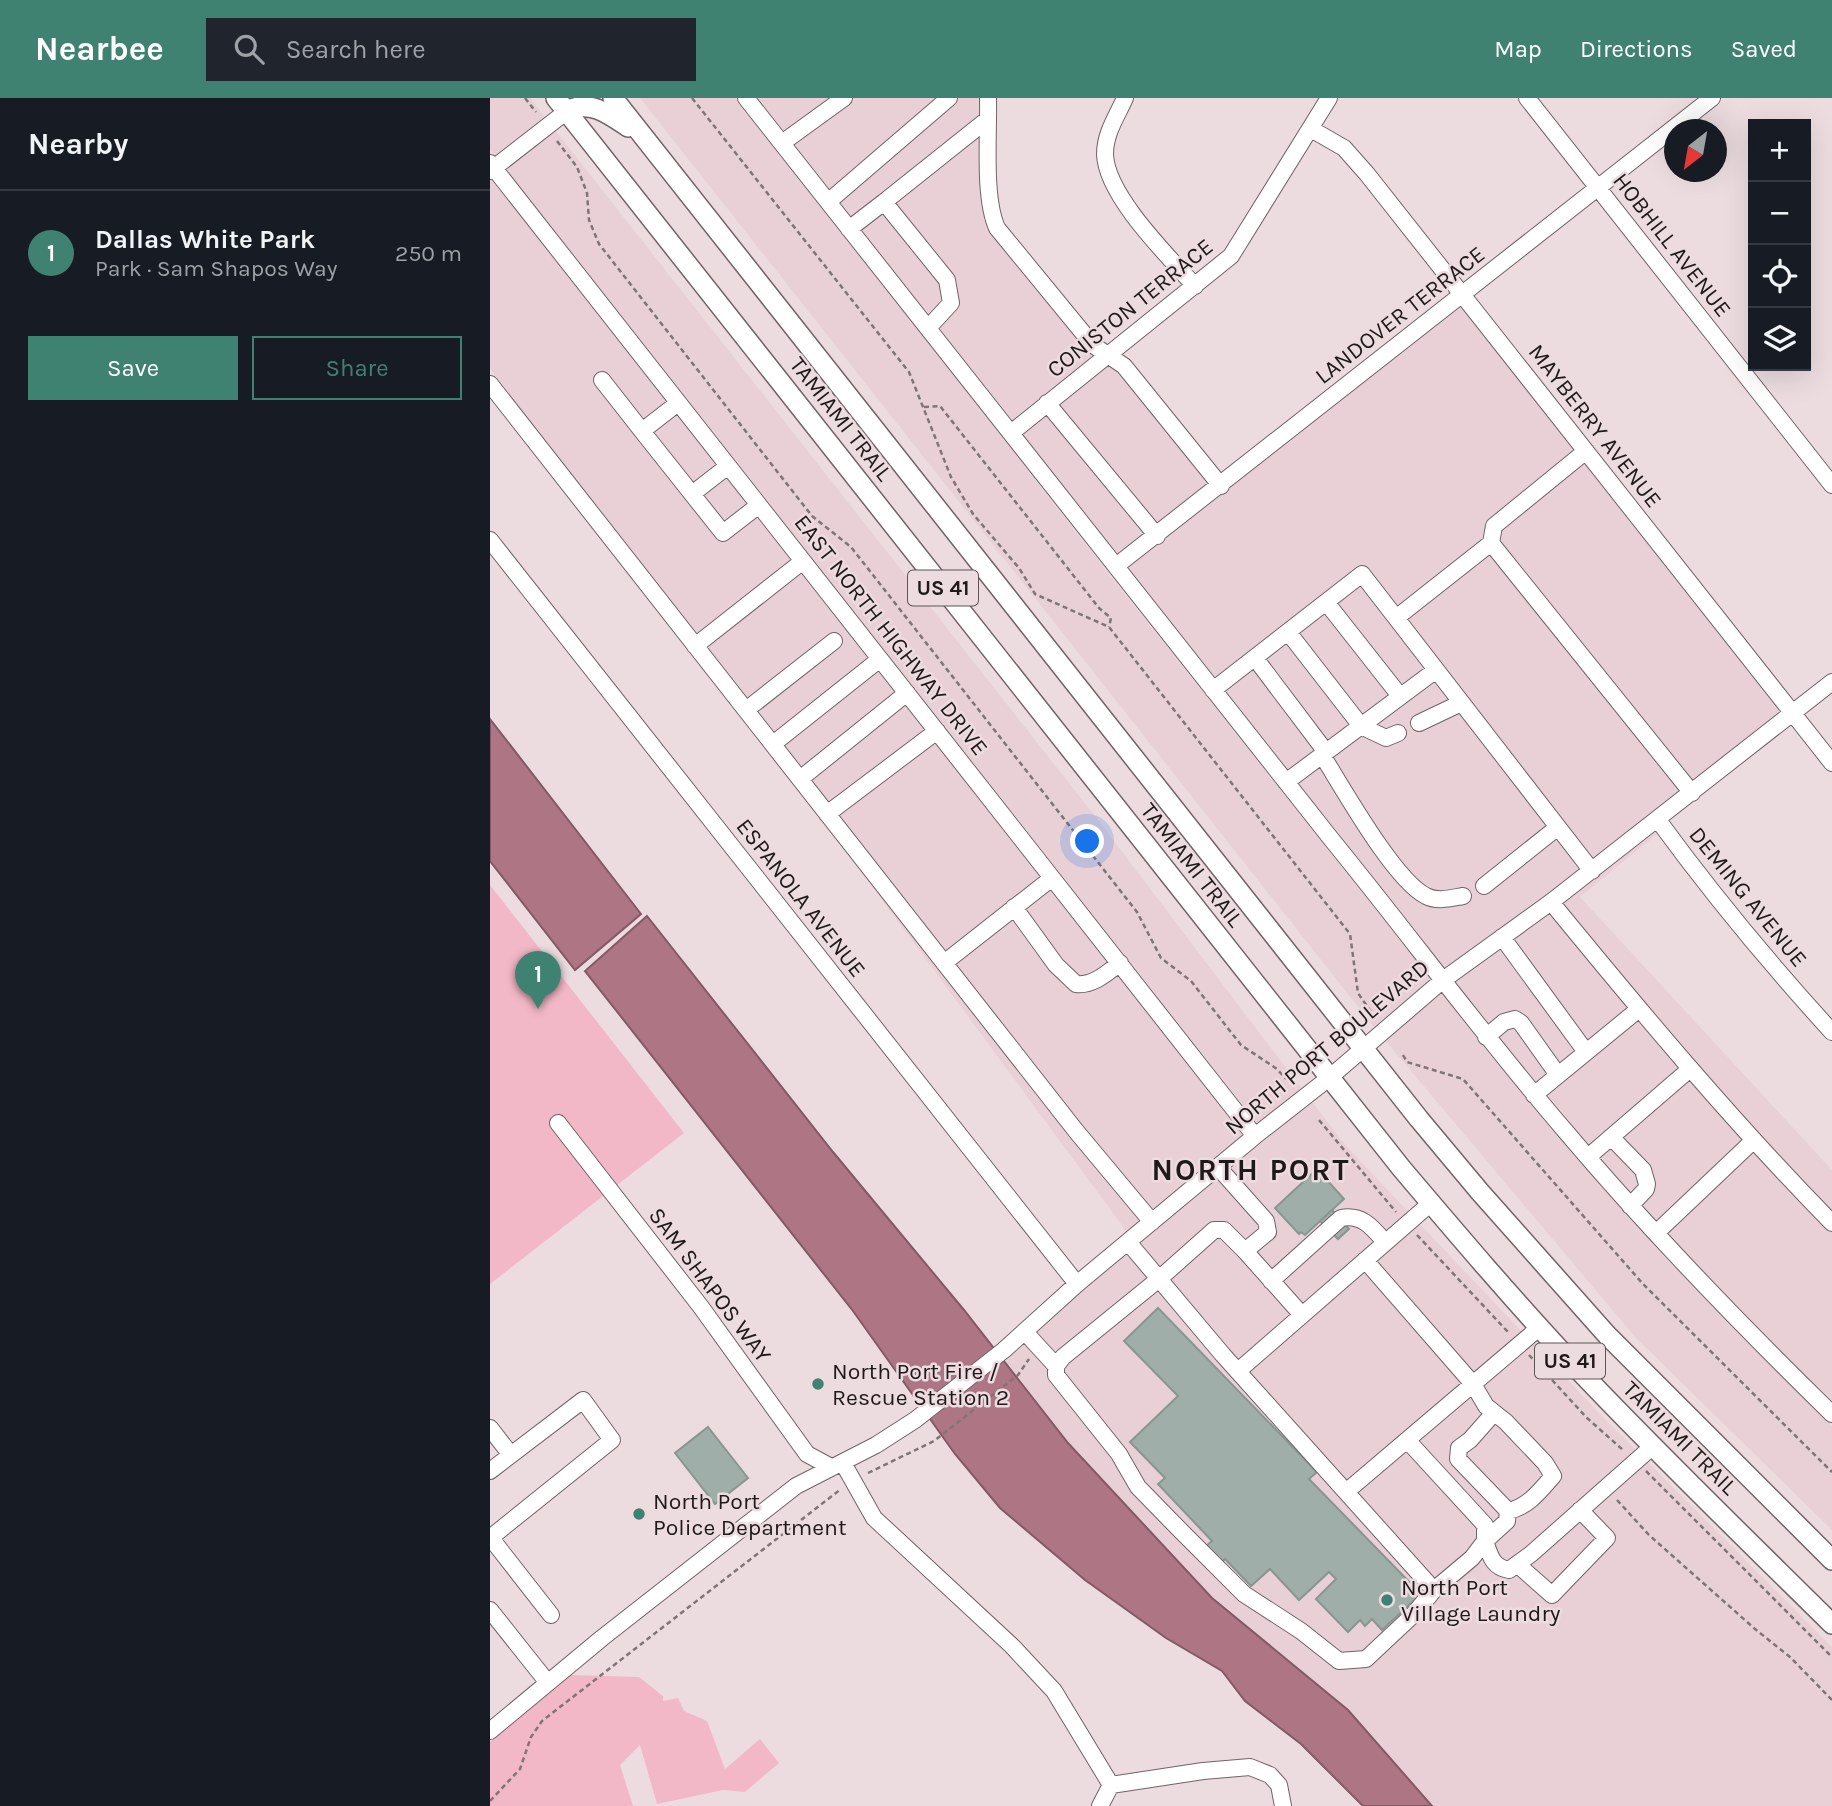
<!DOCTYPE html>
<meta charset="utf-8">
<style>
:root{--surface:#171b24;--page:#20242c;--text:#f1f3f6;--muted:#9ea1a6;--line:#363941;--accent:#408272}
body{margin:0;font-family:Karla,sans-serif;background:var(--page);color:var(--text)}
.controls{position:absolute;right:21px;top:21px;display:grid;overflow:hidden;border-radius:0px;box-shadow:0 7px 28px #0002}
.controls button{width:63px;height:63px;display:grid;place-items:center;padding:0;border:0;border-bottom:2px solid var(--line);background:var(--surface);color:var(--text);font:35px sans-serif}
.compass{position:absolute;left:1174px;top:21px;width:63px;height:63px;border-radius:50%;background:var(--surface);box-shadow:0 7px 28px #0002;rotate:211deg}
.you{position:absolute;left:598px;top:744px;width:24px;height:24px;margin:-18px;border:5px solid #fff;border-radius:50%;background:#1a73e8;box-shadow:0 0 0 10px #1a73e833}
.badge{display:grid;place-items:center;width:46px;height:46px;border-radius:50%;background:var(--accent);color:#fff;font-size:23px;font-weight:700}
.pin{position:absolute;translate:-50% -58px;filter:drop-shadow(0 2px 4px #0008)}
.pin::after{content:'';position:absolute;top:37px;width:24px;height:21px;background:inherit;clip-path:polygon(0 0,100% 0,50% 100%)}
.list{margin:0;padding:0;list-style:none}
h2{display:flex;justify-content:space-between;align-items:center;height:91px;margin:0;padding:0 28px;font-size:30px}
h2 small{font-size:23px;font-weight:400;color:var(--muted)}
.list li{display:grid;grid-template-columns:46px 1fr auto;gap:21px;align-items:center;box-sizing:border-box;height:126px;padding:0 28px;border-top:2px solid var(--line)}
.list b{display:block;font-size:26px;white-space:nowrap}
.list p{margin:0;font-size:23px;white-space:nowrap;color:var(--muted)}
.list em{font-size:23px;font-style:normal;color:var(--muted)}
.actions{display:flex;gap:14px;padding:21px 28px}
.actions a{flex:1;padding:16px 0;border:2px solid var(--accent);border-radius:0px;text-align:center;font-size:24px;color:var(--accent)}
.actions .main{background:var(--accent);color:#fff}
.icon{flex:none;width:38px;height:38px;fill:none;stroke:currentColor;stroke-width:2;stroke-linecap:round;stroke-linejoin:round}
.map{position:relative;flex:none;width:1342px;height:1708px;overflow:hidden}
header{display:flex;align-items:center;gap:42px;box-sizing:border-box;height:98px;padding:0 35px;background:var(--accent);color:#fff}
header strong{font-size:33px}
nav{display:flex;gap:38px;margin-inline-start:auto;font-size:24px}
.search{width:490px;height:63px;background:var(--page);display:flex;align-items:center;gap:18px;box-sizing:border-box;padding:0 24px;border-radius:0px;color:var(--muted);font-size:26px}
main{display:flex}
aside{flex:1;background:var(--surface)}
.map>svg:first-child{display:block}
.built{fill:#e9d0d6}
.green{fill:#f3b8c7}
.water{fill:#ae7584;stroke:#835964;stroke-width:2}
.building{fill:#9faea9;stroke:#879691;stroke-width:2}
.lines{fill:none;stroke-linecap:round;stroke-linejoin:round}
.minor-casing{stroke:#716367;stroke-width:18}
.major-casing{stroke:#716367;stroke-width:22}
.path{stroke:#7f7576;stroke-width:2.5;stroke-dasharray:5 3.5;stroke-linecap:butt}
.minor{stroke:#fff;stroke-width:16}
.major{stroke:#fff;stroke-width:19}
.poi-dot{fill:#408272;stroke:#ecdcdf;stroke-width:2.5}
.labels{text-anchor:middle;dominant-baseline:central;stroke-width:5;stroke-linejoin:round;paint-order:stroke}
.shield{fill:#ecdcdf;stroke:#5c5455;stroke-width:2}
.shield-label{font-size:21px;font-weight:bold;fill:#1f191a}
.street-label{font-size:23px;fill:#1f191a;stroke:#ecdcdf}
.poi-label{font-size:23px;fill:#1f191a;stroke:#ecdcdf;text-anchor:start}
.district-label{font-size:30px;font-weight:bold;letter-spacing:2px;fill:#1f191a;stroke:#ecdcdf}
</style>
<header>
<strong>Nearbee</strong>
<div class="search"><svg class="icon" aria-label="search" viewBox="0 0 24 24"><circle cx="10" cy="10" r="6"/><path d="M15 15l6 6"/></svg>Search here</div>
<nav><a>Map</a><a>Directions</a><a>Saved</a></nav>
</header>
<main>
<aside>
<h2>Nearby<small></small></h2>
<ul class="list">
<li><span class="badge">1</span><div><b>Dallas White Park</b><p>Park · Sam Shapos Way</p></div><em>250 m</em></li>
</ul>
<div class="actions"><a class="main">Save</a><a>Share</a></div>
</aside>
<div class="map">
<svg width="1342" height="1708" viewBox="0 0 1342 1708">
<rect width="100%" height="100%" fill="#ecdcdf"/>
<path class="built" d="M0 0H40L55 19 6 59 0 52Z
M150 0H246L622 480 941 881 884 929Z
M268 0H490L491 91 494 122 501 135 597 253 604 258 523 324Z
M65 32 608 722 812 991 768 1026 16 71Z
M2 82 754 1037 637 1134 0 270V83Z
M971 208 1290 615 1057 797 955 870 638 470Z
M617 268 628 275 719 387 628 457 533 336Z
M1166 734 1167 736 1090 799 1342 1072V1304L1223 1184 1150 1105 1011 944 965 883 1072 806Z
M951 894 999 956 1138 1118 1211 1196 1342 1328V1432L1146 1240 894 941Z
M822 1004 856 1048 1108 1314 1342 1549V1708H942L858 1612 722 1500 578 1345 515 1264 592 1193Z"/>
<path class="green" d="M0 787 194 1035 0 1186Z
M80 1577 149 1579 173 1598V1603L188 1600 194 1613 217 1623 235 1671 270 1641 289 1665 255 1694 233 1692 167 1706 150 1647 130 1667 143 1708H0V1644Z"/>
<path class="water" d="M0 621 151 816 85 872 0 763Z
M157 818 343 1054 474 1212 578 1345 722 1500 858 1612 942 1708H873L811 1646 755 1603 732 1573 676 1540 595 1482 510 1410 465 1356 363 1213 95 873Z"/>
<path class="building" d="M827 1071 854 1101 815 1137 811 1134 809 1136 785 1110Z
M842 1112 859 1131 848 1141 830 1123Z
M668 1210 827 1374 819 1381 931 1496 892 1532 882 1521 875 1528 870 1522 858 1534 826 1501 846 1481 839 1474 809 1502 780 1471 761 1488 735 1461 732 1464 716 1448 722 1443 668 1386 675 1380 640 1344 688 1298 634 1243Z
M218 1329 258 1380 225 1406 185 1355Z"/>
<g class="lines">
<defs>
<path id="minor" d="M256 0 842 742C921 839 995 940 1077 1035 1160 1133 1250 1226 1342 1316
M498 0C499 36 493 99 507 130L603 247 634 268 731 388
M635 0C627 18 615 35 615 56 616 97 677 157 705 188
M1037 0 1342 387
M821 31 854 50 877 76 1342 665
M292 45 354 0
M0 65 765 1038
M0 73 77 13
M338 104 459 0
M359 131 394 104
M438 230 461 205 457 182 394 104 498 21
M112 282 152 333 188 305
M0 286 586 1033 662 1124
M557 305 667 438
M152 333 202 396 238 368
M521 335 741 158 839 0
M202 396 233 435 269 407
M0 442 587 1186
M1001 445 1004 428 1096 353
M626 468 1222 0
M836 504 910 598
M906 520 1001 445 1202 695
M798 534 871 628 896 640 908 635
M205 548 313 463
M765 560 836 654
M723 592 872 476 1102 773
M256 612 344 543
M929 625 971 605
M283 646 390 561
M832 657C853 690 904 782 936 798 947 804 961 800 973 798
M310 681 417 595
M796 684 946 572
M337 716 447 633
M1168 722C1222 796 1280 866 1342 934
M994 788 1068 729
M1061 804C1151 914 1242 1023 1342 1125
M524 809 566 867 586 886C603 888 617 875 630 865
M1012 839 1096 954
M454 865 562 780
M996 939 1014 924 1025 921 1031 925 1068 977
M1044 997 1149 911
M68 1025 211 1209 317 1356 341 1369
M1121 1039 1153 1072 1157 1086 1156 1091 1140 1108
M1098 1059 1200 971
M728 1069 776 1123 778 1134 755 1153 812 1217
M1166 1135 1264 1042
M638 1144 733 1257 944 1492 982 1460 995 1443C1000 1457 1002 1469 1019 1472L1041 1456 1163 1348
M755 1153 734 1132H724L669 1181 573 1259 566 1268V1277L629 1356 648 1389 692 1434 754 1496 811 1533 849 1563 876 1561 923 1517 944 1492
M875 1162 983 1286 996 1308 1016 1324 1055 1365 1063 1378C1050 1393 1038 1409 1018 1413L968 1361 969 1350 980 1342 1003 1316
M781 1183 851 1120C872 1116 882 1129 895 1144
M535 1234 566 1268
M748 1273 941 1105
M0 1330 21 1357
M917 1342 995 1427V1443
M353 1365 384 1420 522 1548 564 1593 621 1687
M0 1373 93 1302 122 1342 0 1440
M857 1393 1050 1229
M0 1439 61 1517
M995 1443 1017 1423 1018 1413
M1027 1466 1062 1497 1117 1440 1090 1412
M0 1512 58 1585
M0 1633 112 1540 306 1388 386 1347 425 1322 514 1252 587 1186 765 1038 839 980 953 882 1061 804 1342 584
M610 1708 621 1687 713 1673 760 1669 780 1677 789 1687 793 1708"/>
<path id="major" d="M66 0 912 1071C968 1137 1024 1203 1083 1266 1167 1355 1255 1440 1342 1526
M123 0 929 1021 990 1094 1117 1237 1342 1462
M77 13C99 1 119 16 138 29"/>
</defs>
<use href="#minor" class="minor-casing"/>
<use href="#major" class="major-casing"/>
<path class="path" d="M35 0 46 14
M202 0 419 274 461 379 483 416 529 470 545 496 619 529 860 836 868 895 881 914
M67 43 87 69 97 95 99 122 109 146 322 418 361 449 647 814 671 860 701 883 751 947 787 971 796 981
M434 309 450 308 609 510 621 520 619 529
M913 957 917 964 973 981 1153 1186 1342 1374
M829 1022 906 1114
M927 1137 1018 1234
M1039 1257 1097 1320 1133 1352
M1156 1373 1342 1559
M378 1375 444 1343 528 1277 539 1261
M1127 1402 1159 1437 1265 1531 1300 1559 1342 1602
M0 1703 30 1671 41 1639 52 1623 351 1391"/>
<use href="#minor" class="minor"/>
<use href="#major" class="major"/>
</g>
<g class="poi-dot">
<circle cx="328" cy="1286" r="7"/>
<circle cx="149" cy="1416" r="7"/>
<circle cx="897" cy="1502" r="7"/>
</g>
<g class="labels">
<g class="shield">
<rect x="418" y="472.5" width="70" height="35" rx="5"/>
<rect x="1045" y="1245.5" width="70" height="35" rx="5"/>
</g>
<g class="shield-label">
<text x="453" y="490">US 41</text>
<text x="1080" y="1263">US 41</text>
</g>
<g class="street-label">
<text transform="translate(1182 147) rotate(52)">HOBHILL AVENUE</text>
<text transform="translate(640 210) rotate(-39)">CONISTON TERRACE</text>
<text transform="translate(910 217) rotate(-38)">LANDOVER TERRACE</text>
<text transform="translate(351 321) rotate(52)">TAMIAMI TRAIL</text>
<text transform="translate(1105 328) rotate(52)">MAYBERRY AVENUE</text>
<text transform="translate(401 537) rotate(52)">EAST NORTH HIGHWAY DRIVE</text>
<text transform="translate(702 767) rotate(52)">TAMIAMI TRAIL</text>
<text transform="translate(1258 799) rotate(51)">DEMING AVENUE</text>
<text transform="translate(311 800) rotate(52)">ESPANOLA AVENUE</text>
<text transform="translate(837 949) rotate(-40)">NORTH PORT BOULEVARD</text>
<text transform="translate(220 1187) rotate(53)">SAM SHAPOS WAY</text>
<text transform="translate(1190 1340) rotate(45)">TAMIAMI TRAIL</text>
</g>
<g class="poi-label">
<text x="342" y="1273">North Port Fire /<tspan x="342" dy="26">Rescue Station 2</tspan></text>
<text x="163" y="1403">North Port<tspan x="163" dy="26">Police Department</tspan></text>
<text x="911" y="1489">North Port<tspan x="911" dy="26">Village Laundry</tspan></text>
</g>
<g class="district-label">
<text x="761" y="1072">NORTH PORT</text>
</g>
</g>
</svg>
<div class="controls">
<button>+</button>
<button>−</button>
<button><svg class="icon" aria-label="locate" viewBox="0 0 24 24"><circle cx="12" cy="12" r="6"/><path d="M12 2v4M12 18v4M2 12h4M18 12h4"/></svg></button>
<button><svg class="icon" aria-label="layers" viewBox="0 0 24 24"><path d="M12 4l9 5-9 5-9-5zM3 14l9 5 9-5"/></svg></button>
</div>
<svg class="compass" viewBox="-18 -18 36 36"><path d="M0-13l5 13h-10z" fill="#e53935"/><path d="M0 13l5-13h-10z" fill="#9ea1a6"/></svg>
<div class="you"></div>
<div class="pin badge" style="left:48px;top:911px">1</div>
</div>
</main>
